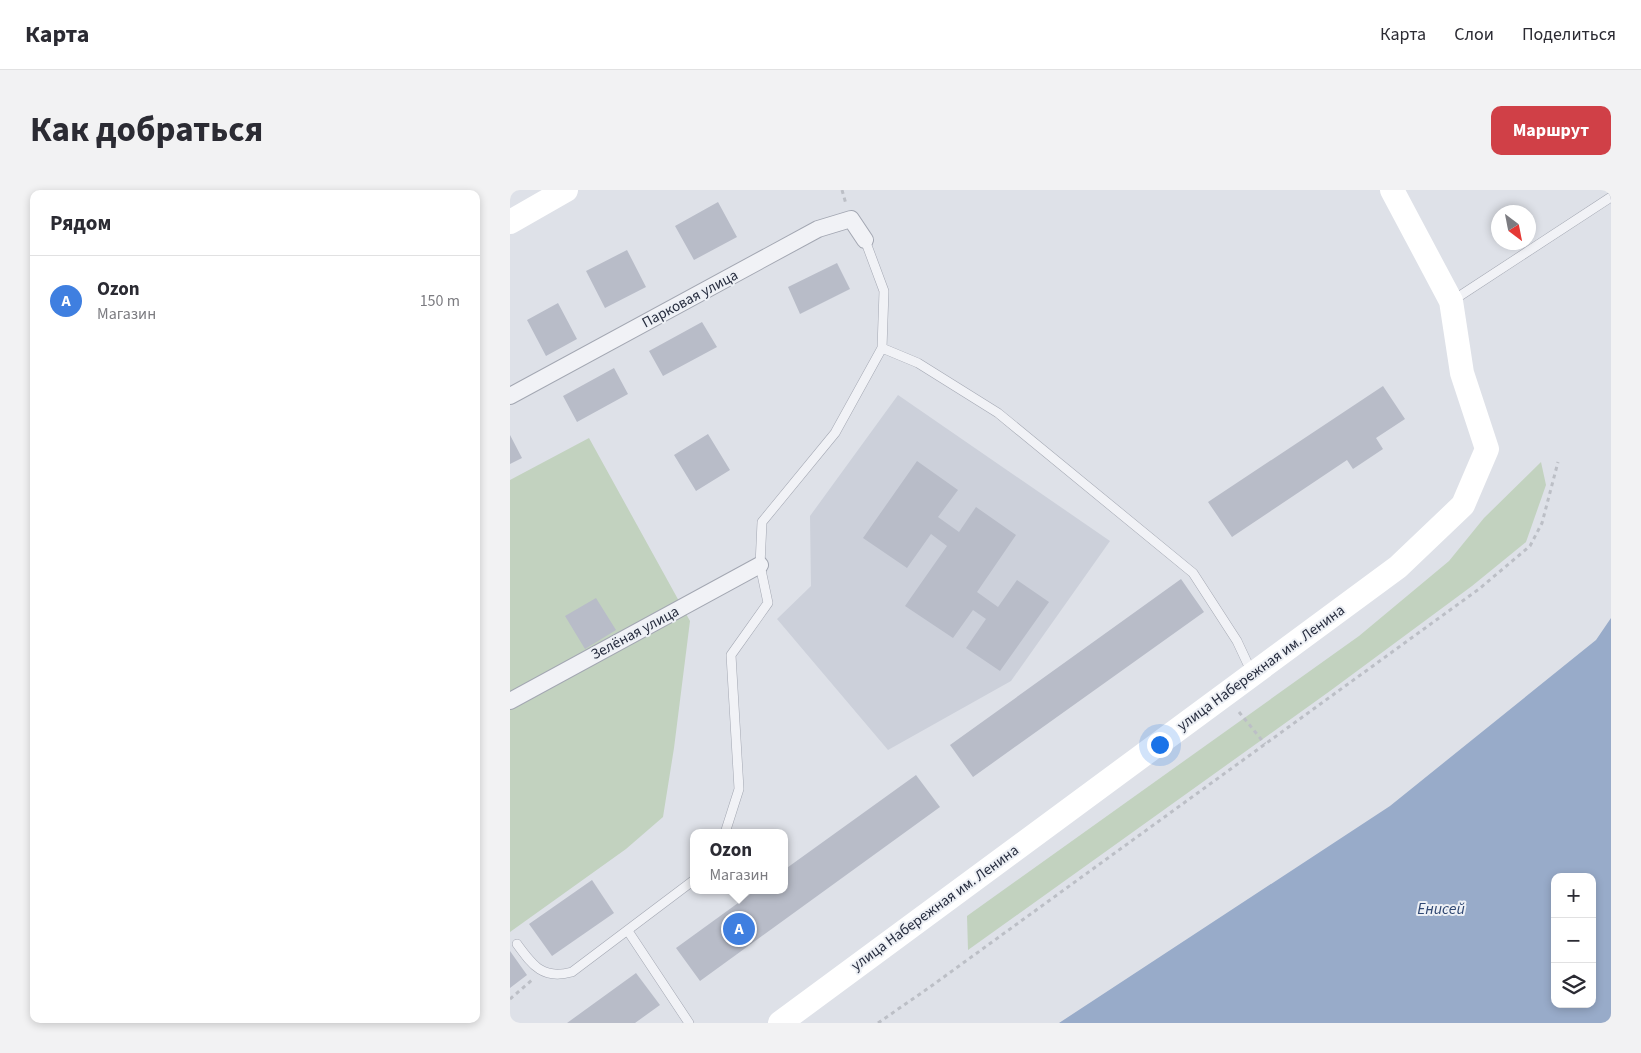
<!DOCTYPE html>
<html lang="ru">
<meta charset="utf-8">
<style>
:root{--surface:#fff;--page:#f2f2f3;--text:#2b2b33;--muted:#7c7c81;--line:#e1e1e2;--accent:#d04047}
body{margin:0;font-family:"Source Sans 3",sans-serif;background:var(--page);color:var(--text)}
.controls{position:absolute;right:15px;bottom:15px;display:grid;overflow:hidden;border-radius:10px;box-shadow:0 2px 8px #0003}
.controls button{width:45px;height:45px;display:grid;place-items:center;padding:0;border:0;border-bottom:1px solid var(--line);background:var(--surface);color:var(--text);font:25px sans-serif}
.compass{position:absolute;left:981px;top:15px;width:45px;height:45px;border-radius:50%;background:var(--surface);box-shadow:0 2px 8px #0003;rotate:148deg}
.you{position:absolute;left:649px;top:554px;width:18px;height:18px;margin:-12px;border:4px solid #fff;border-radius:50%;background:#1a73e8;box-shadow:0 0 0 8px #1a73e833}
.badge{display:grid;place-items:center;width:32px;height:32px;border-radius:50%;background:var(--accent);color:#fff;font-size:16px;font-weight:700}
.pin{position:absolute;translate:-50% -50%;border:2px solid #fff;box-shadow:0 1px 5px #0006}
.popup{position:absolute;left:180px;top:639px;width:98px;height:65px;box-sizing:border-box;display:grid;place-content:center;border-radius:10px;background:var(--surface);filter:drop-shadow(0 1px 4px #0005);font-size:16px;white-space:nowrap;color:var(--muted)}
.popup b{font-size:19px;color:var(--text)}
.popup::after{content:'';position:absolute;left:50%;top:100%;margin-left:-10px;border:10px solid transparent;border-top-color:var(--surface)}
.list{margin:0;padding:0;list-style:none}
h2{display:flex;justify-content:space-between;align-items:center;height:65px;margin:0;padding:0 20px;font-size:21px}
h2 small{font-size:16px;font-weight:400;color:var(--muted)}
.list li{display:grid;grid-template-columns:32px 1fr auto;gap:15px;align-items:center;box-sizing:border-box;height:90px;padding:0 20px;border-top:1px solid var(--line)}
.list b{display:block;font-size:19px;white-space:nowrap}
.list p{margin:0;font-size:16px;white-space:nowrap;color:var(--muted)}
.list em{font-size:16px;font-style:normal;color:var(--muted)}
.icon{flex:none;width:28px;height:28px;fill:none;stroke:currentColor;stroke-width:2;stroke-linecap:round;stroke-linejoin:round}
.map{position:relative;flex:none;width:1101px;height:833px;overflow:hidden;border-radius:10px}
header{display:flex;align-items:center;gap:30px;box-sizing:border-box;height:70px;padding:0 25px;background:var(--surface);border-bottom:1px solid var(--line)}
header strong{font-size:24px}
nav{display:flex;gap:28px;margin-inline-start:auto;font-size:18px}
.intro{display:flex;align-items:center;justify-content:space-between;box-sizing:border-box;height:120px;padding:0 30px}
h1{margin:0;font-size:35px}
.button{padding:12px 22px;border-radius:10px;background:var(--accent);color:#fff;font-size:18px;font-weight:700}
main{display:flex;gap:30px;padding:0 30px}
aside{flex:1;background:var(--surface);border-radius:10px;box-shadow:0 2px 8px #0003}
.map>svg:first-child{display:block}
.built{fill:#ccd0da}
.green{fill:#c2d2bf}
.water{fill:#98abc9;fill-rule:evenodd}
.building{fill:#b8bcc8}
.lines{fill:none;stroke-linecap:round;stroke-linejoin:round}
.lane-casing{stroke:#a3a7b2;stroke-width:10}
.street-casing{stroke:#a3a7b2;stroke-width:18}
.path{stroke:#bcbfc6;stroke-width:3;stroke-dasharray:4 4;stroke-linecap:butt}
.lane{stroke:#f1f2f6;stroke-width:9}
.street{stroke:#f1f2f6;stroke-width:16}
.secondary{stroke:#fff;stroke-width:24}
.labels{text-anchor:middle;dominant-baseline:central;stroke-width:4;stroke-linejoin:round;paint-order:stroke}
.street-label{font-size:15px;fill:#272d3f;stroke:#edf0f5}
.water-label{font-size:16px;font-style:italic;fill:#304873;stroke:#edf0f5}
</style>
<header>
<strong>Карта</strong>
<nav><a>Карта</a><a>Слои</a><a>Поделиться</a></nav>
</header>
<div class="intro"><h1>Как добраться</h1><a class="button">Маршрут</a></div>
<main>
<aside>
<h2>Рядом<small></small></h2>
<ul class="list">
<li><span class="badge" style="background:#3f7fe0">A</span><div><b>Ozon</b><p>Магазин</p></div><em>150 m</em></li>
</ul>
</aside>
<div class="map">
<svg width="1101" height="833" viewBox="0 0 1101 833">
<rect width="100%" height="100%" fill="#dee1e8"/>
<path class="built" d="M388 205 600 351 501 491 378 560 267 429 301 396 300 326Z"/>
<path class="green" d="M79 248 180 431 164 558 153 627 116 659 0 742V290Z
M1031 272 1036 295 1016 352 962 396 820 501 458 760 457 726 849 446 939 371 974 328Z"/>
<path class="water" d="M1101 428V833H549L880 616 1086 450ZM1045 687H1082V814H1045Z"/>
<path class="building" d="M208 12 227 47 184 70 165 36Z
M117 60 136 97 95 118 76 81Z
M327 73 340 99 290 124 278 97Z
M48 113 67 149 36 166 17 130Z
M192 132 207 157 153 186 139 161Z
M104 178 118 204 67 232 53 206Z
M873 196 895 229 866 248 873 259 843 279 837 270 722 347 698 312Z
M198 244 220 280 186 301 164 265Z
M0 245 12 268 0 274Z
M407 271 448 300 428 327 449 342 466 317 506 345 467 402 488 417 507 390 539 412 490 481 456 458 476 429 463 420 443 448 395 416 437 356 421 344 397 378 353 348Z
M671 389 694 422 463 587 440 555Z
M86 408 106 440 75 459 55 426Z
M406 585 430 617 190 791 166 758 246 700H274V680Z
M82 690 104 723 42 766 19 734Z
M0 761 17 785 0 798Z
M126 783 150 815 125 833H57Z"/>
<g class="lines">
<defs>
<path id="lane" d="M942 111 1101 7
M372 158 408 173 488 223 683 383 727 451 742 483
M215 643 229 599 221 465 258 413 250 375 252 332 325 243 372 158 374 101 355 50
M118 741 179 833
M7 754C23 776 33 790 62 782L184 690"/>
<path id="street" d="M0 206 308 39 341 29 355 50
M0 511 250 375"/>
</defs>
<use href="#lane" class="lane-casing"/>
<use href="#street" class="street-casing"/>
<path class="path" d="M332 0 336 14
M729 522 755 554
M0 809 22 790
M368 833 420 797 969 399 1020 356 1032 333 1048 272"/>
<use href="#lane" class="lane"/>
<use href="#street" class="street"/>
<path class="secondary" d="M0 32 56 0
M270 833 888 377 953 315 977 259 952 183 941 111 882 0"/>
</g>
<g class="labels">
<g class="street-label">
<text transform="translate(180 109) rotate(-28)">Парковая улица</text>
<text transform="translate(125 443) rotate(-28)">Зелёная улица</text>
<text transform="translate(751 478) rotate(-36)">улица Набережная им. Ленина</text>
<text transform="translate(425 718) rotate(-36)">улица Набережная им. Ленина</text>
</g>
<g class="water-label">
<text x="931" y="719">Енисей</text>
</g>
</g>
</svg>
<div class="controls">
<button>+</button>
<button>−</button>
<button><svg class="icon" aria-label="layers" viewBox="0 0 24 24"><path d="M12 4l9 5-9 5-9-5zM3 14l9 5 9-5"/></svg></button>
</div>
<svg class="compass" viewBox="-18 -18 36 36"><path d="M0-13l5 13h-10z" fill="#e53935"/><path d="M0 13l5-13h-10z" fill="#7c7c81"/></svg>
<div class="you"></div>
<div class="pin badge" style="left:229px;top:739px;background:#3f7fe0">A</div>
<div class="popup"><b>Ozon</b>Магазин</div>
</div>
</main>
